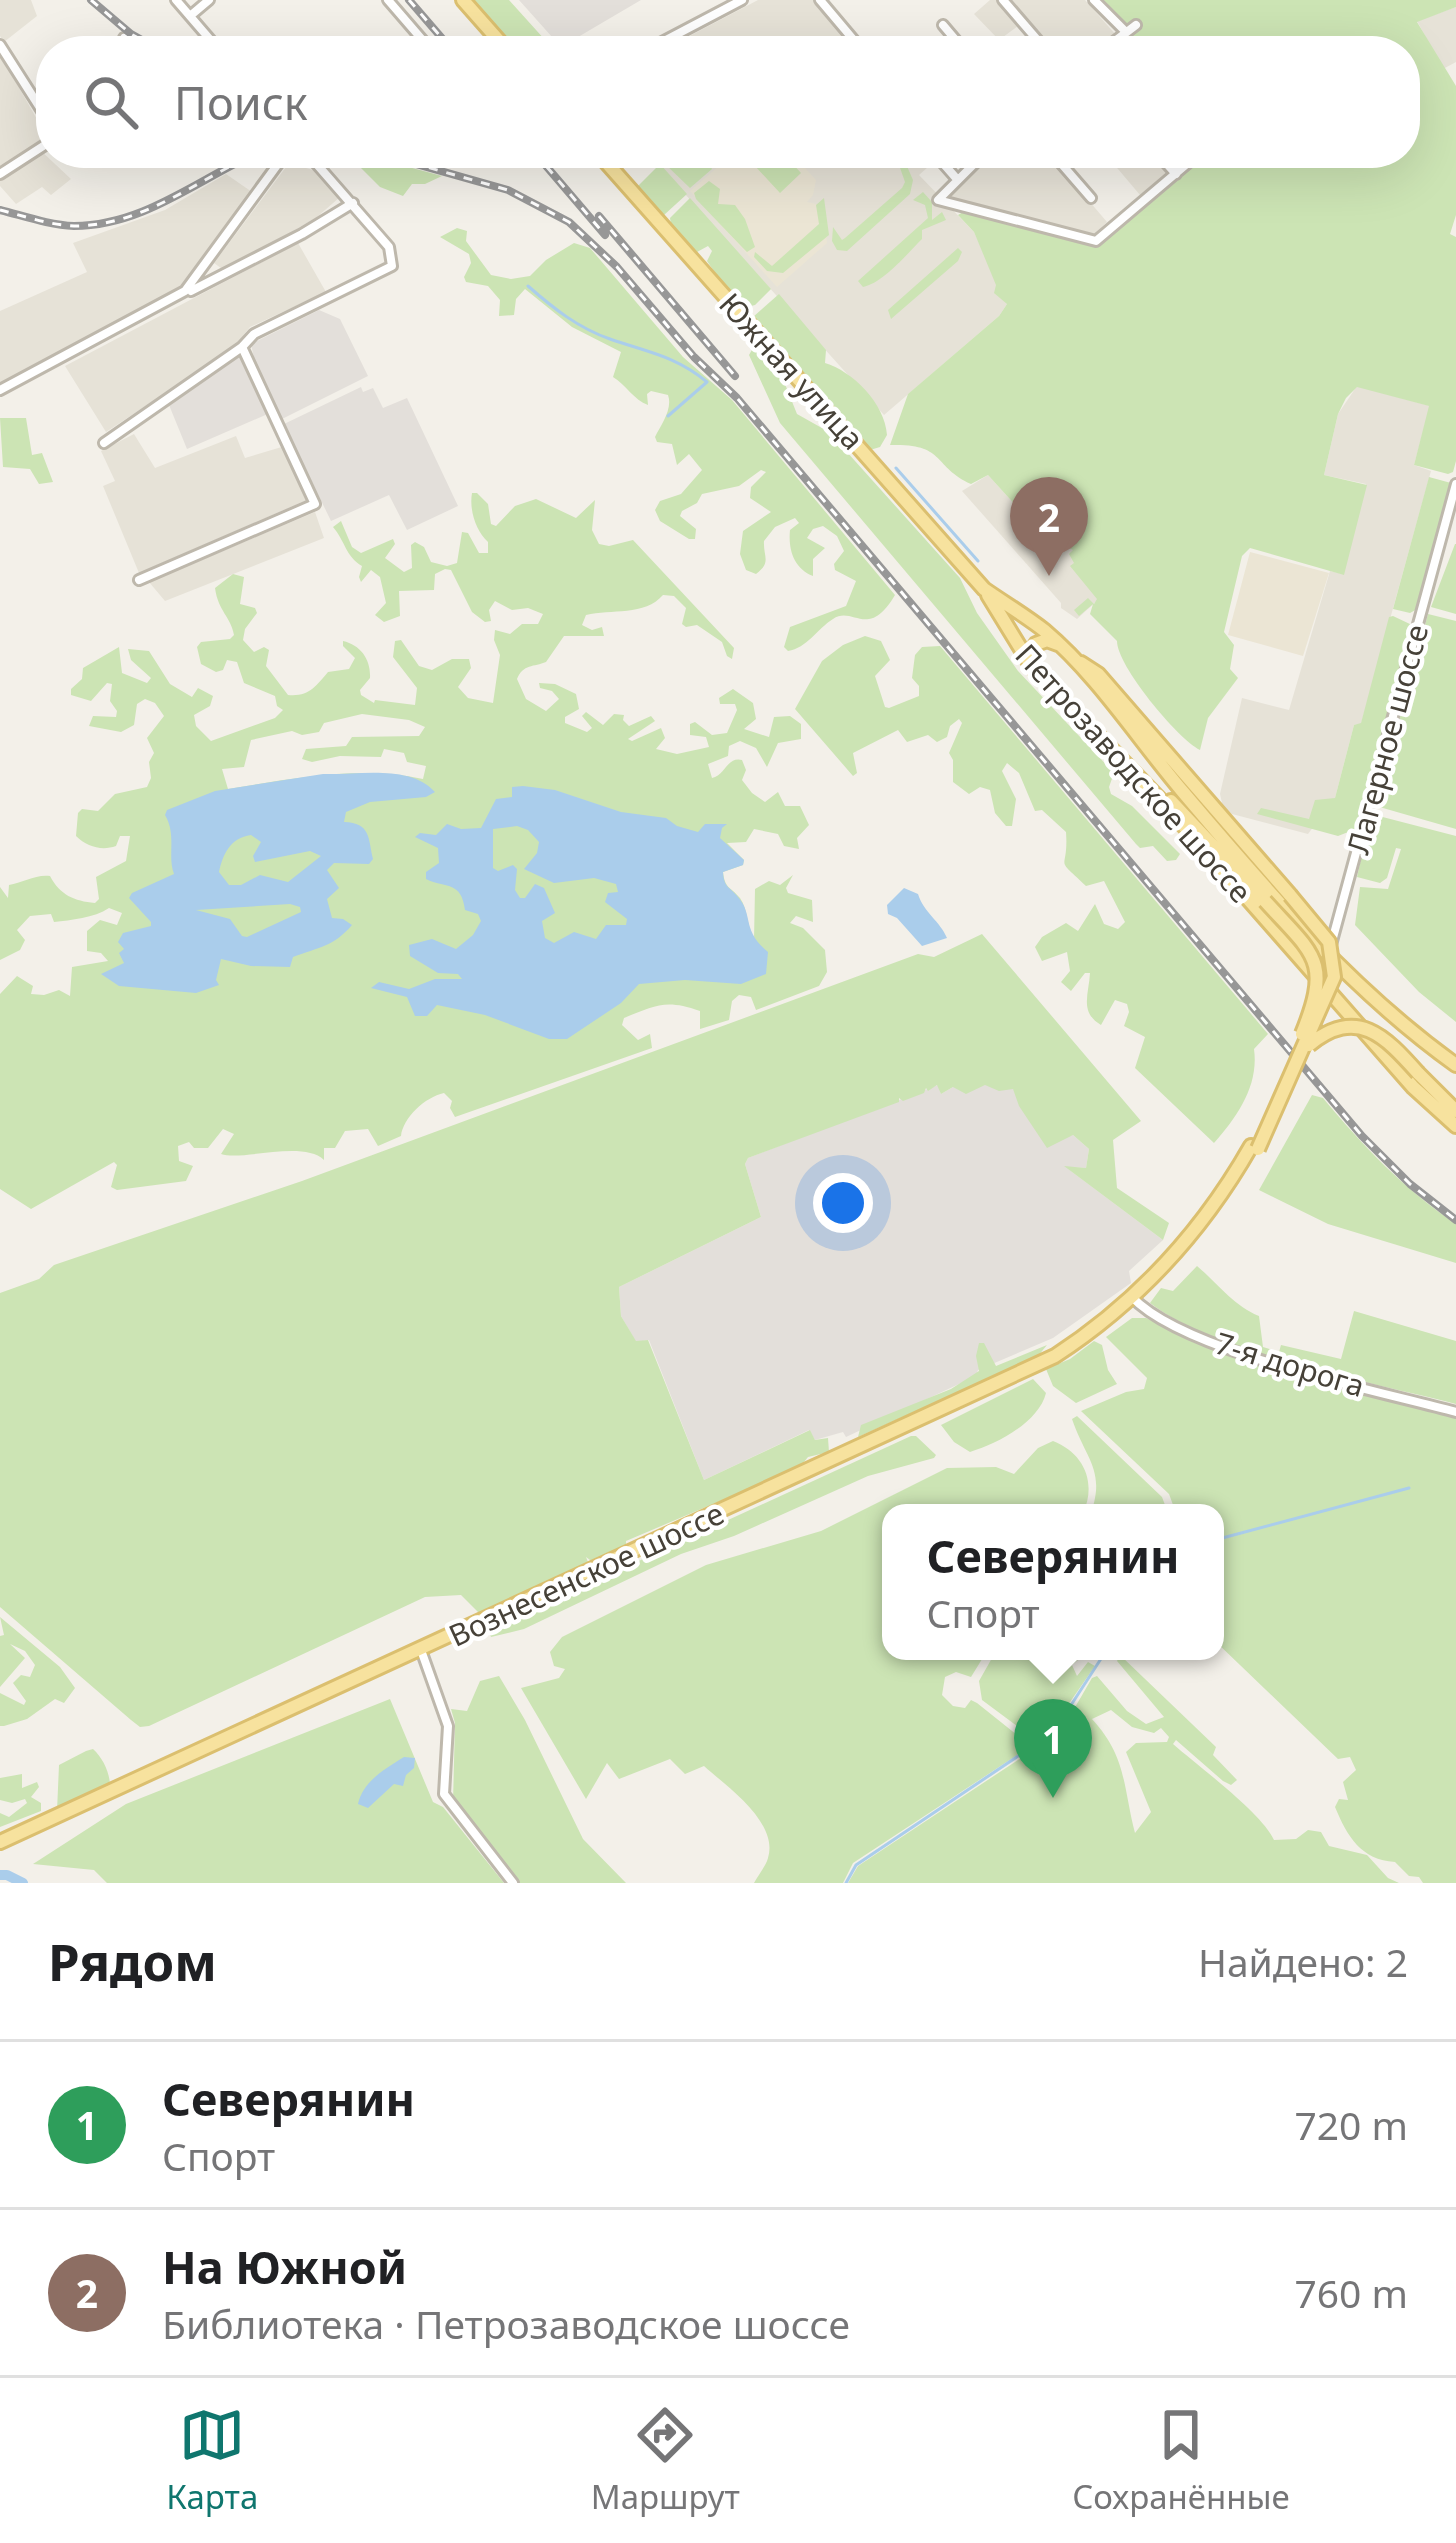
<!DOCTYPE html>
<html lang="ru">
<meta charset="utf-8">
<style>
:root{--surface:#fff;--page:#f2f2f2;--text:#202124;--muted:#757577;--line:#e0e0e0;--accent:#0f766e}
body{margin:0;font-family:"Noto Sans",sans-serif;background:var(--page);color:var(--text)}
.you{position:absolute;left:843px;top:1203px;width:42px;height:42px;margin:-30px;border:9px solid #fff;border-radius:50%;background:#1a73e8;box-shadow:0 0 0 18px #1a73e833}
.badge{display:grid;place-items:center;width:78px;height:78px;border-radius:50%;background:var(--accent);color:#fff;font-size:39px;font-weight:700}
.pin{position:absolute;translate:-50% -99px;filter:drop-shadow(0 3px 6px #0008)}
.pin::after{content:'';position:absolute;top:63px;width:42px;height:36px;background:inherit;clip-path:polygon(0 0,100% 0,50% 100%)}
.popup{position:absolute;left:882px;top:1504px;width:342px;height:156px;box-sizing:border-box;display:grid;place-content:center;border-radius:24px;background:var(--surface);filter:drop-shadow(0 3px 9px #0005);font-size:39px;white-space:nowrap;color:var(--muted)}
.popup b{font-size:45px;color:var(--text)}
.popup::after{content:'';position:absolute;left:50%;top:100%;margin-left:-24px;border:24px solid transparent;border-top-color:var(--surface)}
.list{margin:0;padding:0;list-style:none}
h2{display:flex;justify-content:space-between;align-items:center;height:156px;margin:0;padding:0 48px;font-size:51px}
h2 small{font-size:39px;font-weight:400;color:var(--muted)}
.list li{display:grid;grid-template-columns:78px 1fr auto;gap:36px;align-items:center;box-sizing:border-box;height:168px;padding:0 48px;border-top:3px solid var(--line)}
.list b{display:block;font-size:45px;white-space:nowrap}
.list p{margin:0;font-size:39px;white-space:nowrap;color:var(--muted)}
.list em{font-size:39px;font-style:normal;color:var(--muted)}
.icon{flex:none;width:66px;height:66px;fill:none;stroke:currentColor;stroke-width:2;stroke-linecap:round;stroke-linejoin:round}
.map{position:relative;flex:none;width:1456px;height:1883px;overflow:hidden}
.search{position:absolute;background:var(--surface);box-shadow:0 12px 48px #0002;left:36px;right:36px;top:36px;height:132px;display:flex;align-items:center;gap:30px;box-sizing:border-box;padding:0 42px;border-radius:48px;color:var(--muted);font-size:45px}
.sheet{height:492px;background:var(--surface)}
nav{display:flex;justify-content:space-around;align-items:center;box-sizing:border-box;height:168px;border-top:3px solid var(--line);background:var(--surface);font-size:33px;color:var(--muted)}
nav a{display:grid;justify-items:center;gap:6px}
nav .on{color:var(--accent)}
.map>svg:first-child{display:block}
.residential{fill:#e6e2d7}
.industrial{fill:#e3dfda}
.education{fill:#ebe5d4}
.green{fill:#cce4b4;fill-rule:evenodd}
.water{fill:#aacdeb;fill-rule:evenodd}
.lines{fill:none;stroke-linecap:round;stroke-linejoin:round}
.stream{stroke:#aacdeb;stroke-width:3}
.river{stroke:#aacdeb;stroke-width:10}
.minor-casing{stroke:#beb8ac;stroke-width:14}
.major-casing{stroke:#dbbf6f;stroke-width:18}
.minor{stroke:#fff;stroke-width:8}
.major{stroke:#f7e29e;stroke-width:12}
.rail-casing{stroke:#979797;stroke-width:8}
.rail{stroke:#fff;stroke-width:3;stroke-dasharray:9;stroke-linecap:butt}
.major-bridge-casing{stroke:#dbbf6f;stroke-width:18;stroke-linecap:butt}
.major-bridge{stroke:#f7e29e;stroke-width:12}
.labels{text-anchor:middle;dominant-baseline:central;stroke-width:9;stroke-linejoin:round;paint-order:stroke}
.street-label{font-size:30px;fill:#464138;stroke:#fff}
</style>
<div class="map">
<svg width="1456" height="1883" viewBox="0 0 1456 1883">
<rect width="100%" height="100%" fill="#f3f0e9"/>
<path class="residential" d="M0 0H31L37 16 4 42 0 36Z
M758 0H813L857 51H661Z
M990 0H998L1042 51 1018 26 999 40 974 14Z
M1012 0H1085L1116 35 1098 51H1053Z
M1456 7V62L1443 69 1417 21Z
M0 54 47 137 0 167Z
M39 149 71 179 51 195 42 187 16 204 0 186V176L22 163 25 165Z
M648 153H933L937 159 919 175 974 232 1007 304 999 316 884 415Z
M993 153H1048L1107 222 1091 237 950 198V189Z
M1111 153H1195L1140 195 1107 156Z
M289 163 313 170 340 197 317 217 225 271 214 263Z
M226 174 252 192 185 286 0 384V311L87 272 73 243 165 210Z
M298 243 326 292 250 327 232 349 106 432 65 366Z
M1357 386 1430 406 1414 465 1431 471 1361 724 1354 725 1335 798 1308 834 1232 814 1223 807 1220 794 1242 698 1289 710 1330 571 1343 574 1366 484 1324 475 1338 414Z
M134 434 155 468 236 436 245 458 285 446 309 499 139 573 103 486 115 481 101 451Z
M988 475 1029 520 1038 514 1051 529 1053 546 1058 542 1068 544 1123 577 1077 619 1061 608V603L962 491Z
M315 512 324 538 165 601 149 582Z"/>
<path class="industrial" d="M519 0H641L561 47Z
M319 310 340 319 368 376 282 419 255 363 251 344Z
M242 352 270 413 187 449 169 405Z
M361 387 363 392 373 388 383 408 407 398 458 506 407 530 389 495 331 521 284 424Z
M938 1085 941 1094 953 1087 986 1085 1013 1089 1063 1137 1073 1135 1089 1149 1086 1168 1068 1167 1071 1171 1163 1240 1129 1271 1131 1283 1053 1338 978 1370 976 1376 846 1437 843 1432 815 1440 809 1430 704 1480 649 1340 636 1342 621 1316 619 1287 761 1217 745 1164 748 1158Z"/>
<path class="education" d="M715 153H791L816 180 813 195 807 202 824 206 827 243 777 287 690 191 720 165 712 155Z
M1250 552 1329 573 1303 656 1228 635Z"/>
<path class="green" d="M471 0H509L555 51H516Z
M1096 0H1456V7L1417 22 1456 86V215L1450 234 1456 237V461L1453 472 1448 474 1414 465 1429 406 1357 387 1346 398 1338 414 1324 475 1367 485 1344 575 1250 548 1242 556 1224 632 1234 645 1230 669 1238 678 1208 718 1200 750C1177 738 1117 666 1117 641L1090 614 1093 604 1079 616 1074 610 1088 598 1094 604 1097 599 1070 566 1074 563 1069 554 1073 550 1058 542 1053 547 1044 536 1051 529 1038 515 1029 520 988 475 971 484C932 466 946 443 890 445L908 394 999 316 1007 304 994 293 996 285 974 232 958 215 965 211 975 212 1096 245 1190 165 1188 159 1195 153H1405V51H1126L1118 42 1123 39 1121 28Z
M664 153H674V159L684 168 699 153H721L707 160 712 169 690 188 664 163Z
M743 153H783L801 173 780 193Z
M359 154 364 155 442 176 425 184H412L403 196 380 187 356 163Z
M660 164 687 194 664 215 638 186Z
M906 164 913 180 910 194 847 251 837 250 832 241 833 227 842 240 845 238 902 188 905 182 899 165Z
M709 181 720 189 718 204 735 205 745 219 755 247 747 252 741 246 696 199 694 193Z
M923 192 932 202V220L942 212 946 220 922 230V239C906 255 883 283 863 287L858 281 928 218 925 205 913 200Z
M690 198 771 289 755 305 747 307 724 286 707 261 712 251 708 246 697 252 671 224 670 218Z
M824 198 829 235 783 273 767 271 754 257 755 252 772 266 819 224 816 205Z
M457 228 467 231 466 241 491 275 511 279 530 276 546 260 574 243 590 248 683 357 732 400 895 595C868 641 853 605 833 619 817 629 807 648 788 651L784 647 790 627 846 606 856 581 835 570 834 564 844 551 837 536 823 526 813 529 807 538 825 548 813 559V576C794 568 788 550 790 530L799 523 795 518 775 527 764 541C763 557 772 562 756 574L746 570 740 554 743 531 771 512 750 498 751 487 766 472 761 470 739 486 702 494 697 503 682 511 680 516 696 529 695 539H689L660 521 655 510 660 501 681 494 702 470 689 454 677 465 672 444 657 442 655 437C661 425 673 409 668 395L651 391 647 394 648 405C634 400 626 385 613 377L621 352 572 327 525 289 516 299 514 315 499 316 500 300 488 286 466 282 464 277 471 263 469 254 440 237Z
M958 248 962 252 958 261 891 319 888 310Z
M779 294 826 350 825 363C852 371 885 403 887 435L880 447 870 450 861 442 753 317Z
M753 348 785 384 797 414 829 432 960 578 977 613 1018 671 1114 773 1109 787 1111 794 1132 806 1180 854 1176 860 1167 861 1153 846 1140 848 1136 844 780 423 749 355Z
M0 418H26L32 455 42 453 53 482 39 484 30 469 3 467Z
M1429 477 1451 483V488L1419 608 1410 613 1393 609Z
M472 493H477L488 504 491 524 496 526 515 506 536 499 576 518 595 500 592 530 599 544 609 546 633 540 734 648 732 659 727 656 722 642 697 625 686 627 682 624 686 608 674 596 663 595C645 616 611 609 586 615L582 625 592 630 602 627 604 636H564L546 662C534 667 523 664 517 679L526 699 546 711 559 699 552 691 540 688 539 683 555 684 576 694 579 709 565 717V723L587 732 592 728 582 716 586 712 603 725 614 714 624 715 623 720 629 726 651 716 655 721 628 739 632 741 661 728 665 738 656 749 677 754 709 747 706 737 690 735V724L695 722 712 735 727 733 737 710 735 704H720L719 698 733 689 753 703 756 719 744 729 769 737 774 717 790 716 801 724V739L778 743 767 767 756 748 740 741 729 746 728 756 708 764 712 778C725 776 727 756 742 760L746 770 742 780 752 793 765 802 778 792 785 806H800L809 825 797 838 799 849 784 846 778 834 754 829 746 842 727 843 744 860 743 865 723 872C725 889 730 886 740 898 748 909 747 928 754 940L755 889 769 881 780 885 793 875 786 888 788 893 812 900 813 922 796 916 790 923 803 928 825 950 827 972 819 986 756 1010 751 997 739 995 732 1001 729 1020 700 1029V1011C666 999 656 1005 624 1018L622 1025 638 1040 650 1034 652 1048 455 1117 450 1108 452 1101 444 1093C425 1097 403 1118 401 1136L378 1146 368 1129 345 1131 335 1148H324V1160C303 1140 243 1161 221 1154L234 1134 223 1129 208 1148H194L189 1142 178 1146 179 1161 193 1166 186 1181 117 1190 111 1187 117 1165 114 1162 31 1209 0 1189V994L17 976 33 986 31 994 44 995 59 990 70 996 72 967 108 961 101 953 87 951V931L100 920 117 925 122 913 109 908C94 918 71 920 54 922L51 914 30 916 17 930 25 940 20 950 0 960V887L8 898 9 885C22 883 36 874 50 876 60 895 74 901 95 903L99 899 96 877 126 861 130 836H120L116 846C102 851 87 847 76 836L78 813 82 809 98 811 115 794 147 787 151 778 149 762 154 753 147 738 164 716 155 703 145 699 137 704 134 725 121 732 89 726 93 716 116 717 117 711 110 701 112 684 107 683 91 701 71 695V689L82 679 83 668 119 647 122 673 147 683 151 678 131 660 128 649 149 651 170 684 192 697 198 688 213 696 210 706 194 715 196 726 211 741 275 718 283 710 277 706 275 696 244 683 237 662 227 660 223 670 216 672 201 664 197 647 201 642 230 639 234 635C231 617 218 611 215 588L233 574 244 577 240 604 255 608 257 613 245 629 243 640 254 652 264 647 269 650 266 666 288 695C309 697 316 686 328 672L349 669 355 658 343 646V641C361 645 371 660 370 678L360 690 361 695 374 703 375 700 415 705 417 688 393 657 395 641 401 640 419 666 432 670 452 659H469L471 668 458 687 468 698 493 703 500 655 494 640 495 630 510 634 522 624H538L543 614 528 608 512 610 495 601 489 610 491 621 485 622 472 612 451 570 445 569 435 574 434 590 399 591 400 616 384 622 375 615 386 603 380 577 371 570 361 582 359 577 362 566C346 557 345 541 333 527L341 521 352 547 361 553 393 539 395 544 385 558 404 572 412 568 411 545 415 542 424 547 431 562 447 566 457 563 462 532 468 533 479 553H488V542C476 531 469 510 472 493ZM362 714 409 720 425 727 419 736 352 737 346 746 306 749 302 759 312 762 340 756 381 757 384 749 404 753 407 762 426 766 423 779C359 765 291 779 228 789L222 769 244 767 251 740 292 731 302 735 319 732 324 723Z
M1455 544H1456V614L1431 607Z
M1428 614 1456 621V829L1376 806Z
M1393 616 1412 625 1356 829 1338 836 1257 814 1261 808 1309 819 1315 800 1335 798 1354 725 1361 723 1389 617Z
M865 636 881 641 890 660 875 676 885 707 889 708 919 696V686L912 678 915 655 922 647 940 646 1268 1034 1254 1049C1259 1085 1238 1116 1214 1143L1135 1068 1145 1037 1124 1026 1129 1012 1127 1004 1115 1000 1101 1025C1079 1012 1089 994 1090 973H1085L1071 991 1061 982 1070 971 1067 952 1042 961 1035 947 1042 937 1066 923 1078 931 1095 904 1104 924 1118 929 1125 922 1104 881 1086 886C1052 854 1069 874 1066 832L1042 810 1035 811 1019 773 1007 763 1002 771 1016 799 1012 826H1006L995 813 990 790 980 787 969 794 953 782V760L949 753 962 723 959 719 950 726 947 737 937 742 928 735 907 742 898 730 853 753 857 773 853 776 795 709 822 661 843 645Z
M1371 814 1456 836V1022L1419 992 1355 925 1360 887 1388 889 1401 849 1396 848 1387 878 1380 883 1357 877Z
M982 934 1141 1121 1113 1140 1117 1188 1169 1223 1163 1240 1064 1166 1086 1168 1089 1149 1073 1135 1047 1148 1019 1106 1013 1089 999 1091 985 1085 966 1094 953 1087 941 1094 937 1085 928 1091 926 1088 924 1093 903 1101 899 1098V1102L748 1158 745 1164 761 1217 619 1287 621 1316 636 1341 648 1340 704 1480 810 1430 815 1440 828 1438 829 1452 808 1457 800 1467 626 1541V1548L594 1563 586 1557 590 1567 482 1616 461 1595 425 1597 149 1726 140 1727 131 1720 0 1607V1293L39 1279 54 1265 302 1181 918 954 934 957Z
M1312 1095 1323 1098C1363 1146 1404 1189 1456 1224V1263L1328 1224 1259 1190Z
M1197 1266C1217 1283 1234 1306 1259 1316L1263 1347 1279 1352 1281 1345 1341 1359 1354 1311 1456 1341V1404C1371 1382 1216 1354 1150 1303L1161 1288 1173 1291Z
M1132 1318H1146L1235 1357 1456 1416V1883H1423L1419 1877 1409 1876 1395 1862C1361 1860 1347 1836 1335 1807L1339 1799 1348 1800 1343 1782 1356 1770 1350 1757 1338 1759 1215 1641V1513H1176L1169 1494 1081 1411 1126 1392 1144 1389 1147 1378 1106 1337Z
M1094 1341 1102 1345 1108 1370 1117 1384 1076 1403 1053 1386 1046 1369 1070 1359Z
M979 1343H984L996 1366 1047 1345 1038 1356 858 1437 861 1425 951 1389 979 1371 976 1356Z
M1033 1379 1046 1393C1039 1422 997 1444 970 1452L954 1442 941 1425Z
M1077 1416 1162 1497 1168 1513H1091C1106 1470 1085 1458 1072 1419Z
M911 1436H916L936 1455 934 1458 868 1476 734 1536 681 1554 524 1629 491 1637 489 1632 495 1627Z
M1053 1441C1084 1453 1097 1483 1083 1513H891V1651H987L971 1677 956 1672 945 1677 942 1695 953 1706 965 1708 971 1700 977 1703 1031 1746 853 1863 843 1883H754C758 1875 766 1866 768 1858 779 1822 726 1786 704 1766L685 1774 670 1759 619 1779 607 1763 586 1799 521 1688 559 1678 565 1669 554 1666 550 1652 562 1637 706 1565 821 1531 947 1468 996 1467 1014 1474 1038 1448Z
M0 1617 60 1667 75 1688 64 1703 55 1699 27 1719 4 1726H0V1693L24 1705 26 1701 13 1683 21 1675 30 1677 35 1665 25 1651 10 1644 25 1658 0 1687V1636L4 1635Z
M996 1651H1055L1062 1656 1073 1652 1078 1660 1072 1665 1077 1676 1088 1662 1095 1666 1059 1718 1036 1740 982 1700 979 1681Z
M1120 1655 1216 1747 1213 1755 1237 1780 1231 1785 1223 1781 1176 1740 1173 1744C1198 1766 1262 1813 1274 1840L1296 1839 1308 1830 1321 1832 1329 1846 1367 1855 1388 1878 1399 1883H848L858 1866 1033 1750 1037 1753 1045 1750 1041 1743C1065 1731 1078 1701 1092 1678L1097 1676 1127 1711 1146 1724 1164 1717 1117 1661ZM1111 1710 1132 1727 1154 1733 1161 1728 1169 1737 1167 1742 1136 1743 1126 1752 1151 1812 1135 1833C1123 1787 1127 1757 1092 1719Z
M499 1676 525 1720 583 1839 626 1883H519L453 1802 455 1723 451 1709 467 1711 480 1681Z
M390 1699 433 1802 443 1807 504 1883H107L94 1870 33 1864 126 1804Z
M86 1751 93 1749C103 1758 110 1773 110 1786L57 1811 59 1765Z
M22 1774V1788L37 1782 39 1787 31 1797 41 1803V1811L0 1827V1813L9 1817 27 1803 25 1799 12 1803 0 1800V1778Z"/>
<path class="water" d="M323 774C359 775 410 764 435 792L426 797 370 802 346 812 344 822C371 823 368 838 373 859L369 864 334 863 327 870 339 888 327 899 332 918 343 919 352 925C333 947 319 947 293 957L290 967 251 966 221 959 216 980 219 985 196 993 119 986 101 974 124 963 119 953 124 949 118 942 123 933 151 926V922L129 898 132 893 174 874C167 856 177 835 165 815L167 810 215 791ZM251 835 261 842 253 856 255 862 310 851 321 856 288 882 260 875 241 885H229L219 872C223 854 230 838 251 835ZM290 904 300 907 301 912 247 937 242 936 230 919 196 910Z
M523 786 555 790 621 812 666 818 677 826 698 832 705 824H727L722 828 720 838 744 860 743 865 723 872C724 888 729 886 738 897 754 915 741 930 768 952L766 974 741 984 685 980 639 984 621 1003 567 1039H549L485 1015 437 1005 427 1016H415L407 997 371 988 379 982 409 989 435 979H462L458 974 438 973 410 956 409 945 432 939 456 949 473 935 481 921 478 914 465 910C461 880 446 889 426 879V872L439 863 438 848 415 837 420 833 436 835 447 824 461 829 481 828 496 799 512 797V787ZM517 826 528 830 539 842 537 853 524 869 554 883 594 878 616 884 618 892 608 893 605 902 627 919 626 925H606L596 939 574 932 554 943 545 938 542 921 555 913 544 888 535 884 525 898H520L515 890 517 869 513 865 498 871 493 868V829Z
M904 888 918 894C924 913 940 921 947 938L922 946 897 918 888 914 887 905Z
M404 1757 415 1758 414 1768 406 1775 403 1786 394 1784 368 1808 358 1804C363 1781 385 1769 404 1757Z"/>
<g class="lines">
<path class="stream" d="M528 286C553 308 578 328 610 339 647 352 676 356 707 382L668 416
M896 468 978 561
M1215 1540 1409 1488
M846 1883 856 1865 1045 1738 1062 1719 1106 1651"/>
<path class="river" d="M0 1875H7L23 1883"/>
<defs>
<path id="minor" d="M176 0 220 51
M388 0 432 51
M820 0 863 51
M1003 0 1047 51
M1094 0 1125 31
M190 16 209 0
M943 25 965 51
M124 38 149 51
M0 45 51 125
M645 51 742 0
M1102 51 1136 25
M934 153 956 178
M985 153 938 200 1096 241 1188 163
M1052 153 1091 198
M1157 153 1176 174
M0 174 51 141
M191 291 302 234 353 203
M0 390 185 291 286 153
M104 443 242 347 254 334 392 266 389 247 307 153
M139 580 315 504 242 347
M1331 945 1456 484
M1132 1297C1183 1352 1379 1391 1456 1412
M421 1650 448 1726 444 1794 513 1883"/>
<path id="major" d="M463 0 508 51
M598 153 984 589C1004 603 1026 616 1045 631 1098 676 1138 739 1183 792 1266 890 1351 990 1456 1065
M988 595 1032 667 1170 810 1413 1087 1456 1126
M1081 663 1098 674 1290 895
M1031 664 1030 655 1036 644 1047 640 1058 644
M1171 801 1265 901
M1418 1073 1456 1111
M0 1842 1055 1356C1138 1302 1202 1232 1251 1146"/>
</defs>
<use href="#minor" class="minor-casing"/>
<use href="#major" class="major-casing"/>
<use href="#minor" class="minor"/>
<use href="#major" class="major"/>
<defs>
<path id="rail" d="M91 0 131 34 161 51
M409 0 453 51
M377 153 508 190 569 222 617 267 694 357 737 398 1362 1136 1410 1184 1456 1220
M535 153 605 235
M0 210C24 216 49 225 74 226 143 226 197 180 257 153
M599 216 735 376"/>
</defs>
<use href="#rail" class="rail-casing"/>
<use href="#rail" class="rail"/>
<defs>
<path id="major-bridge" d="M1265 901C1314 955 1332 960 1302 1034
M1309 1045C1357 1006 1385 1036 1418 1073
M1258 1149 1334 977 1329 942 1290 895"/>
</defs>
<use href="#major-bridge" class="major-bridge-casing"/>
<use href="#major-bridge" class="major-bridge"/>
</g>
<g class="labels">
<g class="street-label">
<text transform="translate(792 371) rotate(48)">Южная улица</text>
<text transform="translate(1387 739) rotate(-75)">Лагерное шоссе</text>
<text transform="translate(1134 773) rotate(48)">Петрозаводское шоссе</text>
<text transform="translate(1290 1364) rotate(17)">7-я дорога</text>
<text transform="translate(586 1574) rotate(-25)">Вознесенское шоссе</text>
</g>
</g>
</svg>
<div class="you"></div>
<div class="pin badge" style="left:1053px;top:1798px;background:#2e9e5b">1</div>
<div class="popup"><b>Северянин</b>Спорт</div>
<div class="pin badge" style="left:1049px;top:576px;background:#8d6e63">2</div>
<div class="search"><svg class="icon" aria-label="search" viewBox="0 0 24 24"><circle cx="10" cy="10" r="6"/><path d="M15 15l6 6"/></svg>Поиск</div>
</div>
<section class="sheet">
<h2>Рядом<small>Найдено: 2</small></h2>
<ul class="list">
<li><span class="badge" style="background:#2e9e5b">1</span><div><b>Северянин</b><p>Спорт</p></div><em>720 m</em></li>
<li><span class="badge" style="background:#8d6e63">2</span><div><b>На Южной</b><p>Библиотека · Петрозаводское шоссе</p></div><em>760 m</em></li>
</ul>
</section>
<nav>
<a class="on"><svg class="icon" aria-label="map" viewBox="0 0 24 24"><path d="M3 6l6-2 6 2 6-2v14l-6 2-6-2-6 2zM9 4v14M15 6v14"/></svg>Карта</a>
<a><svg class="icon" aria-label="directions" viewBox="0 0 24 24"><path d="M12 3l9 9-9 9-9-9zM9 14v-3h6M13 9l2 2-2 2"/></svg>Маршрут</a>
<a><svg class="icon" aria-label="saved" viewBox="0 0 24 24"><path d="M7 4h10v16l-5-4-5 4z"/></svg>Сохранённые</a>
</nav>
